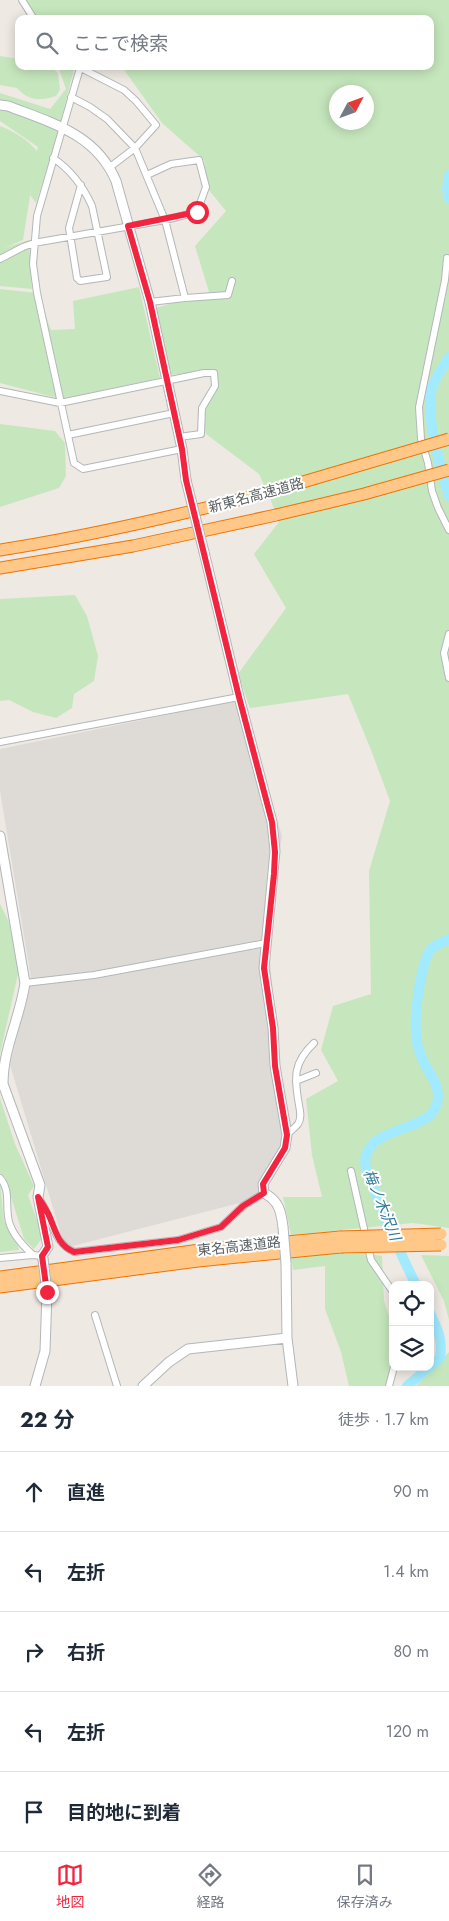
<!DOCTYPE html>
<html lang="ja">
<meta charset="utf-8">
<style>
:root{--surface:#fff;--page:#f2f2f3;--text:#1f2937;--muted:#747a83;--line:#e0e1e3;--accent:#f12540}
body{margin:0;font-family:Jost,"Noto Sans JP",sans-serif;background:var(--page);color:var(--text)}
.controls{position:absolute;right:15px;bottom:15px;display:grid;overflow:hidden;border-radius:10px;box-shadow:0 2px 12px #0003}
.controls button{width:45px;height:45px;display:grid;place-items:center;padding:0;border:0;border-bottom:1px solid var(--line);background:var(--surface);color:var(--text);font:25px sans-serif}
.compass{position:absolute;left:329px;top:85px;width:45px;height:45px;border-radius:50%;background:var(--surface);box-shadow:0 2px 12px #0003;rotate:49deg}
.stop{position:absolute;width:15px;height:15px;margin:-11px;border:4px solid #f12540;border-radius:50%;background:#fff}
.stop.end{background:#f12540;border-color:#fff;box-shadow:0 1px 5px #0008}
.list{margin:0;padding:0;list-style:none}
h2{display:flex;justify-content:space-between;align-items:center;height:65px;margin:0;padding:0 20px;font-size:21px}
h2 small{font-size:16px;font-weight:400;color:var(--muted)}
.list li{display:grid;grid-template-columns:32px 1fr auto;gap:15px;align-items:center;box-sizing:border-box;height:80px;padding:0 20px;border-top:1px solid var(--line)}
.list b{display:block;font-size:19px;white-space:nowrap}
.list em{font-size:16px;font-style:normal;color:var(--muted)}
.icon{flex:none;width:28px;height:28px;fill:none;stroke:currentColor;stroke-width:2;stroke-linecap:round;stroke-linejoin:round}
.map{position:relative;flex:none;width:449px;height:1386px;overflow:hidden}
.search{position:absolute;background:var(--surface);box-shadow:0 2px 12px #0003;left:15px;right:15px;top:15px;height:55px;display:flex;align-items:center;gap:12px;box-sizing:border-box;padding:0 18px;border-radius:10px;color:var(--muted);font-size:19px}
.sheet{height:465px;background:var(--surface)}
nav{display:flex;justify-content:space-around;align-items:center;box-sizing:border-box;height:70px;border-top:1px solid var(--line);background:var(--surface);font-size:14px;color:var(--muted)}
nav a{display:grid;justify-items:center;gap:2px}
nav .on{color:var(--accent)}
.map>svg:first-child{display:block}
.industrial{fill:#dedbd6}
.green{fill:#c6e7bd;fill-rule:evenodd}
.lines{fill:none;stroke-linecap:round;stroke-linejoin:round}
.river{stroke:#a1eaff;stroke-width:10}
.street-casing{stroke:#b3b7ba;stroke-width:8}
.secondary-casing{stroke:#b1b7bb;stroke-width:11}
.highway-casing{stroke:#f07200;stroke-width:13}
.street{stroke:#fff;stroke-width:6}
.secondary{stroke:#fff;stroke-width:9}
.highway{stroke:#ffc888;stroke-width:11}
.secondary-bridge-casing{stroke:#b1b7bb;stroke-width:11;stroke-linecap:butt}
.highway-bridge-casing{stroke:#f07200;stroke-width:13;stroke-linecap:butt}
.secondary-bridge{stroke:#fff;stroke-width:9}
.highway-bridge{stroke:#ffc888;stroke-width:11}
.route{stroke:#f12540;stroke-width:6}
.labels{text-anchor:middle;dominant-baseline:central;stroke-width:4;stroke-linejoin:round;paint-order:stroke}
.street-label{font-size:14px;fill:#5a6064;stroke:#fff}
.water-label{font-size:15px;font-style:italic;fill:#337b9a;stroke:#fff}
</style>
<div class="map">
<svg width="449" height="1386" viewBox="0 0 449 1386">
<rect width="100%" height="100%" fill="#eee9e2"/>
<path class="industrial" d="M240 700 282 836 267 932 287 1135 255 1199 65 1248 10 1065 31 978 0 791V749Z"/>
<path class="green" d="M24 0H449V1228L413 1223 291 1235 283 1197H322L312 1155 306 1099 338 1081 321 1050 333 1006 371 994 369 871 390 801 371 750 348 694 250 708 238 674 286 608 254 554 279 522 270 498 259 474 206 434 200 407 215 386 213 371 168 375 156 308 209 292 195 246 226 211 208 189 204 160 162 123 122 67 117 66H430V19H37ZM336 92H366V122H336Z
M0 56 19 59V66H50L58 73 60 90 56 96C41 101 28 101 17 88L0 85Z
M58 66H69L74 69 57 136 36 203 30 195 34 171 23 240 4 248 29 240 32 289 0 286V126C15 132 27 139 37 151L38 147 0 121V93L50 109 66 89Z
M139 287 160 378 61 399 0 383V289L37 293 51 330 75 329 73 301Z
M0 424 55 431 65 443 66 476 59 488 0 507Z
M75 595 87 616 98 656 94 681 74 694 72 708 56 718 33 712 9 700 0 701V599Z
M0 904 8 920 16 951 18 974 0 1054Z
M0 1098 15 1144 34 1186 28 1195 43 1237 34 1249 24 1239 5 1177 0 1173Z
M0 1182 4 1221 18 1245 19 1250 0 1252Z
M362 1253 382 1256 384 1301 393 1329V1346L388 1386H349L341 1352 325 1309V1266L293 1270 291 1255Z
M421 1255 449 1256V1320L444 1301Z
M449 1352V1386H416Z"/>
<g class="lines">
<path class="river" d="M449 175 447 190 449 199
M449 357C443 368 433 379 431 392 426 416 441 471 449 496
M416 1285C400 1252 384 1219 372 1184 369 1177 365 1169 365 1162 367 1122 439 1135 438 1096 438 1081 427 1072 422 1058 419 1051 416 1040 416 1033 414 1016 421 959 432 948 436 944 444 942 449 939
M407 1386 440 1358C443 1341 438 1329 430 1313"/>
<defs>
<path id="street" d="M22 0 34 19
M77 66 124 90 136 101 156 125 135 148 110 167
M80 68 37 216 33 264 37 293 74 463 83 469 182 449
M71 97 90 107 107 119 135 148 165 220 185 298 150 302
M53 158C71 170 83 186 92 206L107 277 80 281 77 278 69 228 81 185
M447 258 445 280 419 407 421 439 428 463 432 491 438 508 449 530
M0 259 23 247 34 243 165 220 197 212 206 187 199 160 171 164 147 175
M185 298 228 295 232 281
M0 391 60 403 204 373H214L215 386 202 408 201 434 179 437
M68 435 174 413
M449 634 444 653 449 678
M0 742 239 697
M25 983 94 975 266 943
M296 1081 316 1073
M287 1135C290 1131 295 1128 298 1124 302 1118 300 1111 299 1105 294 1077 293 1063 314 1043
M351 1171 371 1260 393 1292
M0 1178C10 1190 6 1202 8 1216 9 1231 22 1245 33 1255
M40 1200C53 1218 52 1242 74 1252L178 1240 221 1227 243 1206 264 1193
M0 1258 33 1255 42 1256
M95 1315 117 1386
M389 1386 394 1367"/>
<path id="secondary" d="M0 105 8 106C52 123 96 134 116 181L150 302 182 449 186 480
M204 552 239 697 272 822 275 851 264 968 273 1028 275 1066 287 1135 285 1148 263 1184 264 1193C279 1201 281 1211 283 1227
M0 836 25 983C20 1018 3 1048 3 1084L40 1185 38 1197 48 1247 42 1256 43 1259
M286 1263 287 1338 293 1386
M35 1386 45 1351 47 1292
M143 1386 169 1362 188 1349 287 1338"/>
<path id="highway" d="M0 550C91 536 180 515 269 492
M0 568 133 546 276 515
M0 1277 200 1250 340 1237
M0 1287 198 1261 341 1247"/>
</defs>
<use href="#street" class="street-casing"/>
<use href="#secondary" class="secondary-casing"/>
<use href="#highway" class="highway-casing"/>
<use href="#street" class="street"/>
<use href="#secondary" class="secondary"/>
<use href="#highway" class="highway"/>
<defs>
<path id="secondary-bridge" d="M186 480 204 552
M283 1227 286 1263
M43 1259 47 1292"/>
<path id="highway-bridge" d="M269 492 449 439
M276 515 364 494 449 470
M340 1237 441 1234
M341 1247 441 1245"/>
</defs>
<use href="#secondary-bridge" class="secondary-bridge-casing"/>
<use href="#highway-bridge" class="highway-bridge-casing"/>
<use href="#secondary-bridge" class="secondary-bridge"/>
<use href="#highway-bridge" class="highway-bridge"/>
</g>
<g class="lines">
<path class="route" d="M47 1292 42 1256 48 1247 38 1197C42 1203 47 1210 50 1218 56 1232 58 1245 74 1252L178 1240 221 1227 243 1206 264 1193 263 1184 285 1148 287 1135 275 1066 273 1028 264 968 274 874 275 852 272 822 239 697 186 480 182 449 150 302 128 226 197 212"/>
</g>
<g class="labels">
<g class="street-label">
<text transform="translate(256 495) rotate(-15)">新東名高速道路</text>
<text transform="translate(239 1246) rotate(-6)">東名高速道路</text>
</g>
<g class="water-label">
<text transform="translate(382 1205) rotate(68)">梅ノ木沢川</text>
</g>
</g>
</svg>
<div class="controls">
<button><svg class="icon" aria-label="locate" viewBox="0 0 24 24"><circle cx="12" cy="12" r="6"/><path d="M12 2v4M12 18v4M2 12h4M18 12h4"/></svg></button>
<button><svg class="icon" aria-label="layers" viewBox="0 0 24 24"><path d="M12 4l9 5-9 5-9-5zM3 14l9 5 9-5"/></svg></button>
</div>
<svg class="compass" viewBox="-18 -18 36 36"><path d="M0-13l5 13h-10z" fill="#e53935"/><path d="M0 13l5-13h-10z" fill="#747a83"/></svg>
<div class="stop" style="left:197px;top:212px"></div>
<div class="stop end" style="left:47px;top:1292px"></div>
<div class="search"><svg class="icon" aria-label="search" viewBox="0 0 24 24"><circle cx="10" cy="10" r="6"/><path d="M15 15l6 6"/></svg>ここで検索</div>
</div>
<section class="sheet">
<h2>22 分<small>徒歩 · 1.7 km</small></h2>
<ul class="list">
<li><svg class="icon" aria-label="ahead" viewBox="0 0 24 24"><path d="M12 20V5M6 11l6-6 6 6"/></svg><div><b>直進</b></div><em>90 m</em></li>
<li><svg class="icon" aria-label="left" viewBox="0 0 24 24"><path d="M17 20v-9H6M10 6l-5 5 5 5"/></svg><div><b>左折</b></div><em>1.4 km</em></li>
<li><svg class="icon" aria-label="right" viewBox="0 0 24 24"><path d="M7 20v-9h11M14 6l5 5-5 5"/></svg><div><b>右折</b></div><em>80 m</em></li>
<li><svg class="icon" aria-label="left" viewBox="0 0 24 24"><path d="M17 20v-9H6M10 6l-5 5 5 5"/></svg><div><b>左折</b></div><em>120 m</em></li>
<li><svg class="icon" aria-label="arrive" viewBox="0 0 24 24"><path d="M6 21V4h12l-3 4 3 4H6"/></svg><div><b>目的地に到着</b></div></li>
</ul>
</section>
<nav>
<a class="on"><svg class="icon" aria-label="map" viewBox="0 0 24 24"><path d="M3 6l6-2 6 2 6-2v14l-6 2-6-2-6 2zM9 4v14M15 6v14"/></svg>地図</a>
<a><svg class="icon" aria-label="directions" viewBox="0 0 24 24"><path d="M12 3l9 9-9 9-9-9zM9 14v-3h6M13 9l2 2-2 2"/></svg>経路</a>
<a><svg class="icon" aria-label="saved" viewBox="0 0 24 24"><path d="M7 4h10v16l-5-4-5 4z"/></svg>保存済み</a>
</nav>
